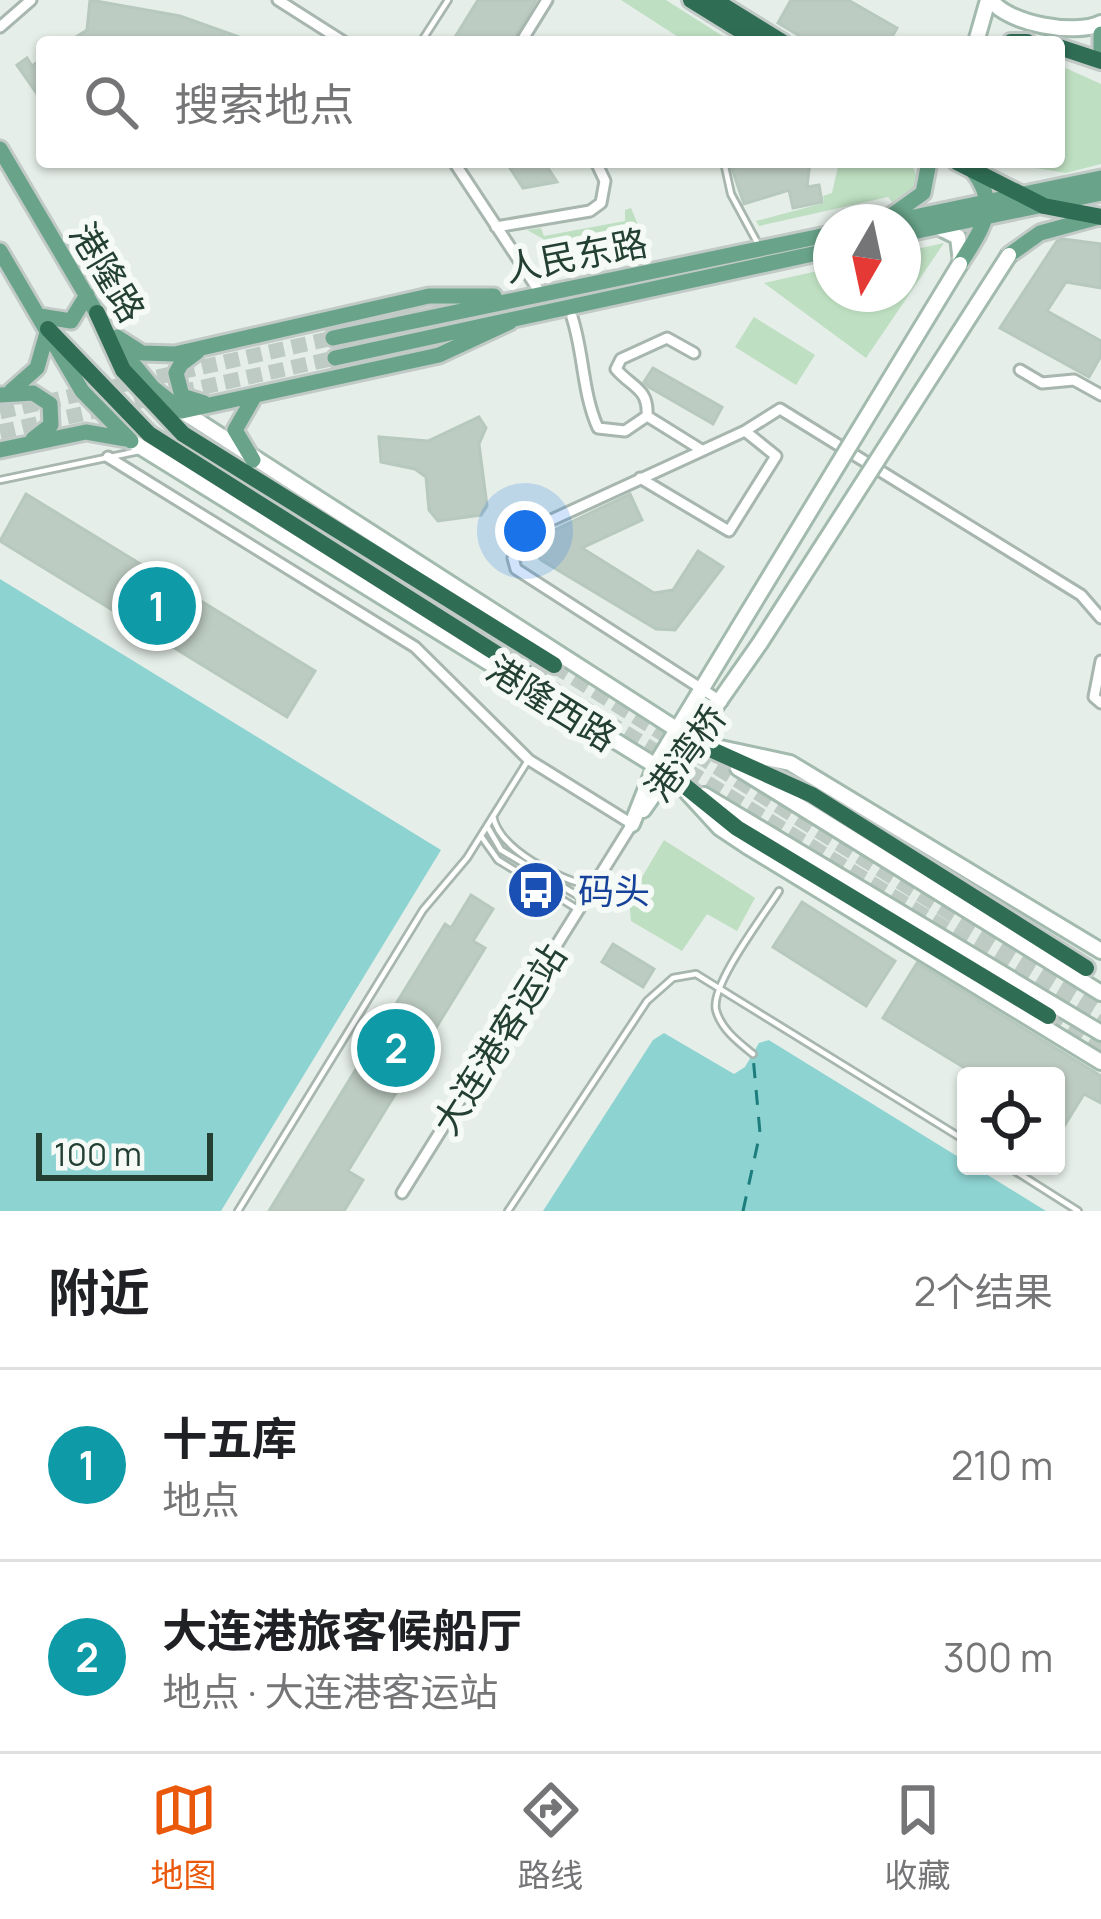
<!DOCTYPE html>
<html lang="zh">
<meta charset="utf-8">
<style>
:root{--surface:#fff;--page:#f2f2f2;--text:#202124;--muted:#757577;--line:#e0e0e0;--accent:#ea580c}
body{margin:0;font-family:Manrope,"Noto Sans SC",sans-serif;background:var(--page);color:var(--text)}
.controls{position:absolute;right:36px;bottom:36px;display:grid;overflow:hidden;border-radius:12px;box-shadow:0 3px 9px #0004}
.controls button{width:108px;height:108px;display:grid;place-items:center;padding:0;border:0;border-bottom:3px solid var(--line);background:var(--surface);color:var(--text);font:60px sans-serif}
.compass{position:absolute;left:813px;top:204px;width:108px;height:108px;border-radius:50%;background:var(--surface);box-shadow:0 3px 9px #0004;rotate:189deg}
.scale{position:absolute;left:36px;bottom:30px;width:177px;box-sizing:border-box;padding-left:12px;border:6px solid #234033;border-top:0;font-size:33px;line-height:42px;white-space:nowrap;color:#234033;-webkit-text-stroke:9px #f5faf7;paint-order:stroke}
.you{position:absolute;left:525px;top:531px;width:42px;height:42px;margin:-30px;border:9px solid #fff;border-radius:50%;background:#1a73e8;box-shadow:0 0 0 18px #1a73e833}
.badge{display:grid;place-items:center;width:78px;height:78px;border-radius:50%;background:var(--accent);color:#fff;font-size:39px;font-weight:700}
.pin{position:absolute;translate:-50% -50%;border:6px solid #fff;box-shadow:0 3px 12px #0006}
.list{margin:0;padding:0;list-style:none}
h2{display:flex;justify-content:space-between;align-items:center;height:156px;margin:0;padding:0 48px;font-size:51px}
h2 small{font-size:39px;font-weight:400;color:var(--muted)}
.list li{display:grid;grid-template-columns:78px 1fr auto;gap:36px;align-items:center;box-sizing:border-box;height:192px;padding:0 48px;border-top:3px solid var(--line)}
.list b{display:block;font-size:45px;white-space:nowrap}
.list p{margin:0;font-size:39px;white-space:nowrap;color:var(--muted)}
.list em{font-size:39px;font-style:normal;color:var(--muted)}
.icon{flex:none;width:66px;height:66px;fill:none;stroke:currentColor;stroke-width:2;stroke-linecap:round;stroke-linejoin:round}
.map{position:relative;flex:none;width:1101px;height:1211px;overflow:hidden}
.search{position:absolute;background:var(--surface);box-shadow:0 3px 9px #0004;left:36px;right:36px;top:36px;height:132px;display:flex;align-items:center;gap:30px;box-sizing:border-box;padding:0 42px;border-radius:12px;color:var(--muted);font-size:45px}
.sheet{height:540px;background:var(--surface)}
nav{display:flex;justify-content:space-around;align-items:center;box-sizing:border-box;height:168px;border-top:3px solid var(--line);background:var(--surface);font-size:33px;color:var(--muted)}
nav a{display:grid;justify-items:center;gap:6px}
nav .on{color:var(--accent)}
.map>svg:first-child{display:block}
.green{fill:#bedfc1}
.water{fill:#8dd3d1}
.pier{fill:#e5eee8}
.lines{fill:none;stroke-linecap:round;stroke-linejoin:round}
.ferry{stroke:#1c7d7c;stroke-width:3;stroke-dasharray:15 12;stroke-linecap:butt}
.building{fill:#bdccc3;stroke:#b7c8be;stroke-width:3}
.primary-tunnel{stroke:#becbc4;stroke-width:15;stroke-dasharray:15 8;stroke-linecap:butt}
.highway-tunnel{stroke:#becbc4;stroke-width:16;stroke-dasharray:16 8;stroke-linecap:butt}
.lane-casing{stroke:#a7b6ae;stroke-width:10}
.street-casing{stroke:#a7b6ae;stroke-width:15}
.secondary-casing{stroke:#a3baae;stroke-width:20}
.primary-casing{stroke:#c1cac6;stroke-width:21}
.highway-casing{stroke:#c1cac6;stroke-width:22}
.lane{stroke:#fff;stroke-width:4.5}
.street{stroke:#fff;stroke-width:9}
.secondary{stroke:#fff;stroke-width:14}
.primary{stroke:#69a48a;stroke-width:15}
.highway{stroke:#2f6d55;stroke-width:16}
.secondary-bridge-casing{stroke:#a3baae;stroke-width:20;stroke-linecap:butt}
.secondary-bridge{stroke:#fff;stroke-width:14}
.labels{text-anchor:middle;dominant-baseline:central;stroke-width:12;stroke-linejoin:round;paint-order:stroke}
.street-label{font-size:36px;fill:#234033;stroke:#f5faf7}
.transit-label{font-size:36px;fill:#164399;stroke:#f5faf7;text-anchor:start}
</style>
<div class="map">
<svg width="1101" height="1211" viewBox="0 0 1101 1211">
<rect width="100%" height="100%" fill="#e5eee8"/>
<path class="green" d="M621 0H666L732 42H686Z
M1059 65 1101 84V164L1066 173 999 162H1059Z
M839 162H910L918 178 914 189 892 202 888 197 759 226 756 221 824 203 823 196 832 193Z
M631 208 640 230 556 246 527 230 541 228 544 236 625 221V210Z
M944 243 866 358 764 283 831 268V294H903V252Z
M754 317 815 355 796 385 735 347Z
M664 840 755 898 737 931 707 914 682 951 631 921 629 899Z"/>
<path class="water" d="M0 579 441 850 221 1211H0Z
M664 1033 734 1074 745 1067 759 1043 769 1040 1046 1211H543L653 1040Z"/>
<path class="pier" d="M772 1035 966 1155V1161L769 1040Z"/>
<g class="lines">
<path class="ferry" d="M743 1211 760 1133 753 1056"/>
</g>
<path class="building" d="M90 0 180 16 253 42H68L87 30Z
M478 0H536L512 42H452Z
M791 0H848L897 28 889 42H810L778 23Z
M27 58 32 66 42 59V101L17 65Z
M506 162H544L557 182 523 188Z
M754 162H810L807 187 819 185 822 202 793 208 789 190 744 204 732 169Z
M1063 239 1101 244V288L1066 282 1047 311 1101 341V356L1089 377 1000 328 1057 241Z
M653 368 722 407 713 424 649 387 644 382Z
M479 417 486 428 479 444 487 506 481 515 438 521 429 510 426 477 415 469 381 462 379 437 428 441Z
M26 494 315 671 287 717 0 541Z
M630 494 642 520 582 548 654 593 673 590 698 551 723 567 675 630 656 629 541 560 534 550 540 537Z
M471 895 493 909 473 941 485 948 348 1171 363 1180 344 1211H269L445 924 451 928Z
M802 902 895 961 866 1006 773 947Z
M613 944 654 969 643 987 602 962Z
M917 963 1101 1076V1103L1084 1094 1063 1128 1056 1124V1076H978L883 1018Z"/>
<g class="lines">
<path class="primary-tunnel" d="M0 412 333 338
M0 432 335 358"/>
<path class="highway-tunnel" d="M554 665 1101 1007
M543 683 1101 1024
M1048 1016 1101 1052"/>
<defs>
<path id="lane" d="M421 42 448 0
M724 162 731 194 758 244
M0 480 139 451
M493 816C499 850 560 880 591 886
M487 826 501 850 585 900
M481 836 498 860 579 910
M753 1054C738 1042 721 1029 716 1010 710 985 764 915 779 891
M1007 1166 1078 1211
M238 1211 423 910 467 858 527 762
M508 1211 647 1001 673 978 696 974 966 1141"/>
<path id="street" d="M278 0 344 42
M0 27 31 0
M521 42 547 0
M454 162 541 294
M496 227 590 211 601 203 605 181 596 162
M572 317C584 354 582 392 598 428L625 431 647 416 700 449
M1020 370 1042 383 1074 380 1101 395
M647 416C649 388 631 387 616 369L621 359 667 338 694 353
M108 457 415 647 529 760 632 824 402 1193
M640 478 729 531 776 456 745 431
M1101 661 1094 697 1101 703
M722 702 516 569 513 558 534 528 745 431 780 409 1081 595 1101 618"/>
<path id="secondary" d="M991 0C1008 24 1075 36 1101 23
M976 42 988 0
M938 227 958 237 961 262
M182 411 704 747
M131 441 685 784
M711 746 790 763 1101 951
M738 768 1101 993
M686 791 720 828 747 846 1101 1062
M704 795 1101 1033
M643 810 760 643
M632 824 655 766 738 629"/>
<path id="primary" d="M1101 34V58
M0 149 102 322
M888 218 923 193 929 162
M890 222 1101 178
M903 234 1101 193
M0 251 82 391 131 441
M1009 255 1040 233 1099 217
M960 264C981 230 1001 206 973 171
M40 316 71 321 87 295
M117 337 142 353 175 354 429 296H494
M333 338 831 234
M115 342 153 388 182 411 439 355 510 322
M197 352 181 364 176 373 182 396 204 403
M335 358 831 250
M11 391 37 368 48 329
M0 395 33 393 50 404 51 425 33 439
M0 450 86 432 126 439
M253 460 235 430 254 397"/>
<path id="highway" d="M691 0 759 42
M714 0 782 42
M1011 42H1027
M1059 47 1101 61
M957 162 1044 206 1101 217
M97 313 123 370 183 434 554 665
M48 329 149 434 543 683
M699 744 812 795 1086 968
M680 782 737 828 1048 1016"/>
</defs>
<use href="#lane" class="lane-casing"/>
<use href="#street" class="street-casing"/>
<use href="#secondary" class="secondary-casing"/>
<use href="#primary" class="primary-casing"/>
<use href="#highway" class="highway-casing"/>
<use href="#lane" class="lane"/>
<use href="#street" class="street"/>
<use href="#secondary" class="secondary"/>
<use href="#primary" class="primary"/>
<use href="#highway" class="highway"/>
<defs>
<path id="secondary-bridge" d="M738 629 960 264
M760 643 1009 255"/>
</defs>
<use href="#secondary-bridge" class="secondary-bridge-casing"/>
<use href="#secondary-bridge" class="secondary-bridge"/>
</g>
<defs>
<symbol id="bus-disc" viewBox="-11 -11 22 22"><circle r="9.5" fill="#1a4fb4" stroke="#f5faf7"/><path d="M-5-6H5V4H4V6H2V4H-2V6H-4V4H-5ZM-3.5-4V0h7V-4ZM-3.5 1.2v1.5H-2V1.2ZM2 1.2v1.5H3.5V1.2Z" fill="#fff"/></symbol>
</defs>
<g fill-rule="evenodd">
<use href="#bus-disc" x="503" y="857" width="66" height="66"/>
</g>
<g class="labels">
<g class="street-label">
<text transform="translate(576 255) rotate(-11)">人民东路</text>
<text transform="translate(108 272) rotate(59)">港隆路</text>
<text transform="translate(552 703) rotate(32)">港隆西路</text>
<text transform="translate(685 753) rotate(-54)">港湾桥</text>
<text transform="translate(499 1039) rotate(-58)">大连港客运站</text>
</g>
<g class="transit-label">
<text x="578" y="890">码头</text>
</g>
</g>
</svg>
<div class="controls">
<button><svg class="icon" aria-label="locate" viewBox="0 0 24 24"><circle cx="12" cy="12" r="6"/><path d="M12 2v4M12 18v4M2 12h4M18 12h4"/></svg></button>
</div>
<svg class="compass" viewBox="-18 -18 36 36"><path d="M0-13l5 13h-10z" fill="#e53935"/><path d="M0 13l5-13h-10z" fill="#757577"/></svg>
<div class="scale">100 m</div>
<div class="you"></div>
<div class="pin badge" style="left:157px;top:606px;background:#0f9aa8">1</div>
<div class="pin badge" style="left:396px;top:1048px;background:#0f9aa8">2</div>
<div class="search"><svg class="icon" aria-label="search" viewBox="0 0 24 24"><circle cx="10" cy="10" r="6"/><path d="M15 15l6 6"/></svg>搜索地点</div>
</div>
<section class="sheet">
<h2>附近<small>2个结果</small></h2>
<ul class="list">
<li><span class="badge" style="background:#0f9aa8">1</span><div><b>十五库</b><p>地点</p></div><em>210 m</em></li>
<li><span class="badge" style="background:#0f9aa8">2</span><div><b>大连港旅客候船厅</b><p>地点 · 大连港客运站</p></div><em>300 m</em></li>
</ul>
</section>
<nav>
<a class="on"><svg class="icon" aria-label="map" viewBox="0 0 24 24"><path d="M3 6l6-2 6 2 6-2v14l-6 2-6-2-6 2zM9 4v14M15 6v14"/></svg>地图</a>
<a><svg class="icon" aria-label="directions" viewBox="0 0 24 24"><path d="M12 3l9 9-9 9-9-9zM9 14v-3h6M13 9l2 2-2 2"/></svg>路线</a>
<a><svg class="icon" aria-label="saved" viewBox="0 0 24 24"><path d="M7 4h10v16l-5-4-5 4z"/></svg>收藏</a>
</nav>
